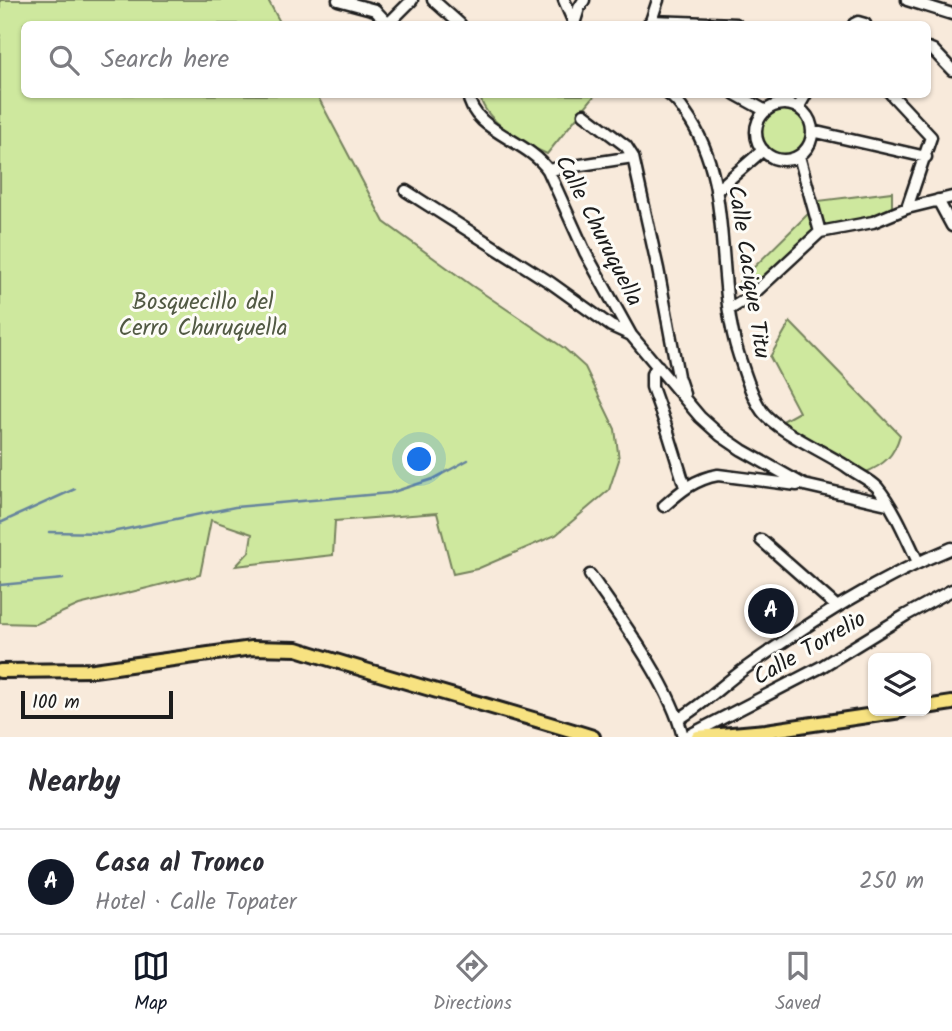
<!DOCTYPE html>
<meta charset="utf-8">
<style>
:root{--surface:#fff;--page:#f2f2f3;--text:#2b2b33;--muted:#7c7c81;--line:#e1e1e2;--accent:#111827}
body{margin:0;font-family:Kalam,sans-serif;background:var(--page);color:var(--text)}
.controls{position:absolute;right:21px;bottom:21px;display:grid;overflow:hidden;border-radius:10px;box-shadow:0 2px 5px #0004}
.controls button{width:63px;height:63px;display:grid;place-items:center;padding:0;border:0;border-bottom:2px solid var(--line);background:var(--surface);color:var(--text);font:35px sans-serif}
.scale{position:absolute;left:21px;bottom:18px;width:152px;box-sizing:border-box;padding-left:7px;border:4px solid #1c1c1c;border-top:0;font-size:19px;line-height:24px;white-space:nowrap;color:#1c1c1c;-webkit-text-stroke:5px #fdfcf7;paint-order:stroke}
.you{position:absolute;left:420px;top:460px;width:24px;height:24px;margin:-18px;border:5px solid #fff;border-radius:50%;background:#1a73e8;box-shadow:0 0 0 10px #1a73e833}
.badge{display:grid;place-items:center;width:46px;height:46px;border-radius:50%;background:var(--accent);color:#fff;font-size:23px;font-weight:700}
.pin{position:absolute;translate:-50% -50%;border:4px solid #fff;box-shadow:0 2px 7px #0006}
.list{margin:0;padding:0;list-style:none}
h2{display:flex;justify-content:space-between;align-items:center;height:91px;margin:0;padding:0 28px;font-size:30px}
h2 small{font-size:23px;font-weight:400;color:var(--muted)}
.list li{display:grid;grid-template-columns:46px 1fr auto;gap:21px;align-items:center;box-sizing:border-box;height:105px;padding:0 28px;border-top:2px solid var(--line)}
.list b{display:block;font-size:26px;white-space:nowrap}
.list p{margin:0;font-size:23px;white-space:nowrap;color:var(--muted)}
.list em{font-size:23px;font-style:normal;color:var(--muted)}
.icon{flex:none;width:38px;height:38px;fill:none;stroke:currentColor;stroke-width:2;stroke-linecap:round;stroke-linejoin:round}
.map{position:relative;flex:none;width:952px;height:737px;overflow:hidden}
.search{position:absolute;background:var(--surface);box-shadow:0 2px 5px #0004;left:21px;right:21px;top:21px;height:77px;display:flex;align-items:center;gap:18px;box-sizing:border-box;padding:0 24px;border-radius:10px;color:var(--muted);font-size:26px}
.sheet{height:196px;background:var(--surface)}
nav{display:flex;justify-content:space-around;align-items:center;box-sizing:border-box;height:98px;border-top:2px solid var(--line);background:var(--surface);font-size:19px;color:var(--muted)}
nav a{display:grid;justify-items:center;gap:4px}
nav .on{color:var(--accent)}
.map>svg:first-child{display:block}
.green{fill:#cee89e;stroke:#75825d;stroke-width:2}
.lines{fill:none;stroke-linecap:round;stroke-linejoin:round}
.stream{stroke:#66849d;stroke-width:2.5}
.minor-casing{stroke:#1c1c1c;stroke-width:15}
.major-casing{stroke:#1c1c1c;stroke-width:18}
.minor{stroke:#fdfcf7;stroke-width:10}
.major{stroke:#f7e281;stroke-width:12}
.labels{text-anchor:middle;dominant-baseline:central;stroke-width:6;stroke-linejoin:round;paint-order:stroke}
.street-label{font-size:23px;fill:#1c1c1c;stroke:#fdfcf7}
.park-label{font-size:23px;fill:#515943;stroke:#fdfcf7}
</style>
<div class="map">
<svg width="952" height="737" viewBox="0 0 952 737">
<rect width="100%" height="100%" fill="#f8eadb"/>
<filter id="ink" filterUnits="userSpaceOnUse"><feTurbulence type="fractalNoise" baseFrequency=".0143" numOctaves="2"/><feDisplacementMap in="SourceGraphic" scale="14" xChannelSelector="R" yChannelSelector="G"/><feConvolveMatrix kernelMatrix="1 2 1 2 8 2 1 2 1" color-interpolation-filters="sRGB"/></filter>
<g filter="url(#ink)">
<path class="green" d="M0 0H268L281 24H24V94L317 95 384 222 471 285 564 348 585 367 615 429 619 460 609 490 556 535 477 569 453 574 437 513 335 521 333 555 236 566 249 552 252 534 211 520 200 575 79 605 36 624 0 623Z
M480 94 595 95 547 154C526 145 481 119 480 94Z
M759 133a24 24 0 1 1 48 0a24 24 0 1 1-48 0Z
M892 192V207L875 215 828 226 823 224 818 201Z
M810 212 814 230 751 290 741 287 739 282Z
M790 322 900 435C894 456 884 465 864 473L811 439 779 423 799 412 770 357Z"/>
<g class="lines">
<path class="stream" d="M0 523 75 489
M49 532 107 533 235 507 390 493 433 479 468 460
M0 585 63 579"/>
<defs>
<path id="minor" d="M338 0 375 10 388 24
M433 0 460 24
M564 0 574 23
M907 0 952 14
M651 21 736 24
M388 24 412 0
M574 24 579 8 584 0
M648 24 651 21 658 0
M854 24 858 22 865 24
M928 48 933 50 952 70
M468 94C472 131 528 140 548 170L585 252 631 335 700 417 720 435 742 450 804 485 887 504
M668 94C676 99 681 106 686 114 736 183 713 278 739 356 745 373 751 396 762 411 777 431 823 451 846 466 855 473 869 479 877 487 895 509 906 537 918 562
M735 94 766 111
M891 94 931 137 907 208
M756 132a28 28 0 1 1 56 0a28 28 0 1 1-56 0Z
M798 108 806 94
M584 114 626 146 633 157 658 269 678 376 684 394
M812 131 926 157
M799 156 820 232
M548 170 633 157
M406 191 551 283 611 326 631 335
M716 191 763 150
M938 200 952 226
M730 309 751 296 820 232 873 222 907 208 952 197
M658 366 652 374V387L667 429 685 487
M664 506C681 491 695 479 718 475L797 485
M761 540 836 606
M590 575C621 619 671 686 683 737
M679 719C704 704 723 684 747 667 812 621 878 578 952 548
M686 737 821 667 906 615 952 590"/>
<path id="major" d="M0 671 94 670 252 648 297 649C395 680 495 707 593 737
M926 707 952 703
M698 737 766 731 901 711"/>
</defs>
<use href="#minor" class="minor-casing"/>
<use href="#major" class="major-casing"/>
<use href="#minor" class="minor"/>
<use href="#major" class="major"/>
</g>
</g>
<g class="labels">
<g class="street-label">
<text transform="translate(598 231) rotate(63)">Calle Churuquella</text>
<text transform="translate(748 272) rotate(81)">Calle Cacique Titu</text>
<text transform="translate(810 649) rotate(-30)">Calle Torrelio</text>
</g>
<g class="park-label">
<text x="203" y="303">Bosquecillo del<tspan x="203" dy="26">Cerro Churuquella</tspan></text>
</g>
</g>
</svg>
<div class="controls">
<button><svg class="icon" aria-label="layers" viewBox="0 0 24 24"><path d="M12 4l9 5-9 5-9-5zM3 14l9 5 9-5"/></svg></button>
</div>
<div class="scale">100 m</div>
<div class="you"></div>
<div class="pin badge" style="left:771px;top:611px">A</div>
<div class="search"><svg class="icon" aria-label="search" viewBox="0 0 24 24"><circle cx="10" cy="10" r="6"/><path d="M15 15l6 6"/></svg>Search here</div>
</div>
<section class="sheet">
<h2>Nearby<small></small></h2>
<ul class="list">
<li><span class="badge">A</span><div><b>Casa al Tronco</b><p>Hotel · Calle Topater</p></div><em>250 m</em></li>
</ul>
</section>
<nav>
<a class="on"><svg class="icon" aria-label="map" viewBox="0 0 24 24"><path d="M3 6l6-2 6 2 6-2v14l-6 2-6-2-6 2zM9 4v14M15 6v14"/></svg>Map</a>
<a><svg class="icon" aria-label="directions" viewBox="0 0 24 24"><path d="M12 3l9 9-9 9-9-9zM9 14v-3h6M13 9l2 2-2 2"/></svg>Directions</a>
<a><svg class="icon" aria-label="saved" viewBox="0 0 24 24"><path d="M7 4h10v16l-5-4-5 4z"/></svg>Saved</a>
</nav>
